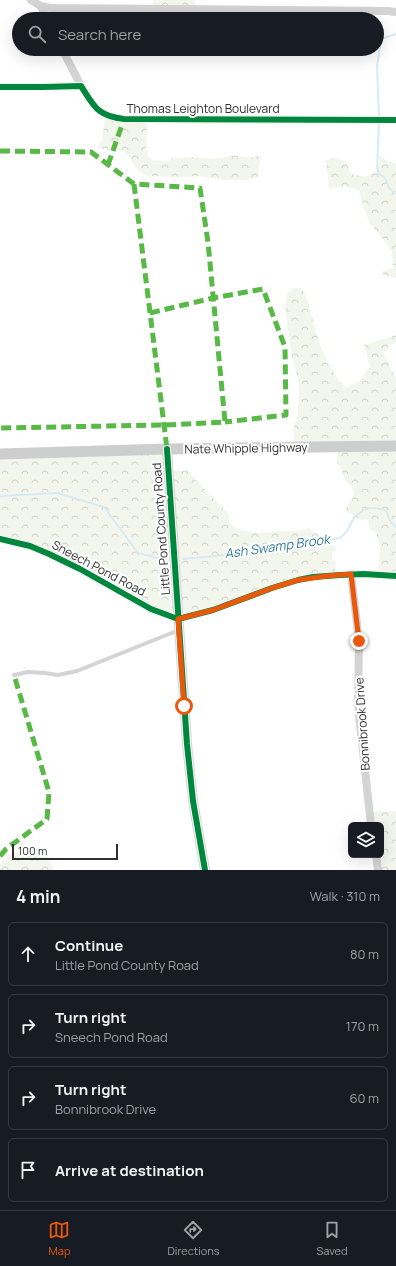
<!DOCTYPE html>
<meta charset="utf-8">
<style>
:root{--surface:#171b24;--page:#242831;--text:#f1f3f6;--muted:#9ea1a6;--line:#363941;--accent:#ea580c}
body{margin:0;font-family:Manrope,sans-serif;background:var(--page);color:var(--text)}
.controls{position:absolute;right:12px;bottom:12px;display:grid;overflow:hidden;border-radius:6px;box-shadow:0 4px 16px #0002}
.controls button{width:36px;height:36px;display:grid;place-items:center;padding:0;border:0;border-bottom:1px solid var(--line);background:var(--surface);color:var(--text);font:20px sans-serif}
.scale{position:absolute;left:12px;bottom:10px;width:106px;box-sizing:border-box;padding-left:4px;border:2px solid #303030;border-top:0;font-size:11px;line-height:14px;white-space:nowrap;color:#303030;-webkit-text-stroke:3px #fff;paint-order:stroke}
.stop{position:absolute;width:12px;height:12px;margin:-9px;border:3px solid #ea580c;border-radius:50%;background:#fff}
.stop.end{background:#ea580c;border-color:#fff;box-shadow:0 1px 4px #0008}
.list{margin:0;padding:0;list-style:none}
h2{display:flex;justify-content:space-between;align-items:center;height:52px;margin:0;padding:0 16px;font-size:17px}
h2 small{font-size:13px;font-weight:400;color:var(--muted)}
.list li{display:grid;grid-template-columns:26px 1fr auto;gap:12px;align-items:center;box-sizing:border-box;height:64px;margin:0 8px 8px;padding:0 8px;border:1px solid var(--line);border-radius:6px}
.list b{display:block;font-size:15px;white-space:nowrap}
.list p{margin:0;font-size:13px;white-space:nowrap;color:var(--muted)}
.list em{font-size:13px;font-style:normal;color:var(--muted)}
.icon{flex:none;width:22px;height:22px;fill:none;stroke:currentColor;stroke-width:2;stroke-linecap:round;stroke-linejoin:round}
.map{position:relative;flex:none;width:396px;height:870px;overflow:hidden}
.search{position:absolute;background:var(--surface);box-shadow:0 4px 16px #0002;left:12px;right:12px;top:12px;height:44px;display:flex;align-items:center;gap:10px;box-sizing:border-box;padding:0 14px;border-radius:22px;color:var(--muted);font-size:15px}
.sheet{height:340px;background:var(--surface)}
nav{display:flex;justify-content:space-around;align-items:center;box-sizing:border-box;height:56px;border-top:1px solid var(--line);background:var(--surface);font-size:11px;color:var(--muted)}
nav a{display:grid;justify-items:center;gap:2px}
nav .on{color:var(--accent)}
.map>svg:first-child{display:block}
.forest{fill:url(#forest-crowns)}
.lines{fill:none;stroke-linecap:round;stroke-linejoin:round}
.stream{stroke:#d8ebf4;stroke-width:2}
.service{stroke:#d4d4d4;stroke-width:4}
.minor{stroke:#d4d4d4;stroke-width:8}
.tertiary{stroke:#d4d4d4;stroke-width:10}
.secondary{stroke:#cecece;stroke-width:11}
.quiet{stroke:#58b947;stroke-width:5;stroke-dasharray:10 5;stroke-linecap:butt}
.cycleway-casing{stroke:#fff;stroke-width:8}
.cycleway{stroke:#00873e;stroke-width:6}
.route{stroke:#ea580c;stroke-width:5}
.labels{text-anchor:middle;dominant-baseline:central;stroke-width:4;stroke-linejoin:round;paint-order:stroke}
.street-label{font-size:12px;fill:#303030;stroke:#fff}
.water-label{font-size:13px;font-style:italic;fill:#367b9a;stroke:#fff}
</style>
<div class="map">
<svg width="396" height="870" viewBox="0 0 396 870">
<defs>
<pattern id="forest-crowns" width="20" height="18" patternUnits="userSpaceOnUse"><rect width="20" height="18" fill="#f2f6ec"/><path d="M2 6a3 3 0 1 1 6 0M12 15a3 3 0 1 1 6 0" fill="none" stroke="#d0d3cb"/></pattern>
</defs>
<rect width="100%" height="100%" fill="#fff"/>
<path class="forest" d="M154 0H195V9L151 10Z
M105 116 148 120 146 147 149 157 153 160 165 162 172 158 181 159 186 157 188 158 189 157C200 158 220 161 231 155L251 158 261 155 259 166 258 177 248 180H224L198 176 181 177 147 176 139 172 130 158 124 152 97 148 102 140Z
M379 155 387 161 395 163 396 165V278L383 275V271L393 268 392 250 371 225 364 209 359 191C347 185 341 186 329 189L326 160C334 157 339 158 347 163L348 167 351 174 366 177 376 171 379 164Z
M293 288H301C309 298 311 313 314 325 320 348 330 371 346 388L358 382 370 366 364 345 396 335V342L390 345 384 354 396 379V578L378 576 380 546 376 533 369 529V523L367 519 360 520 346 510C349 498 358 501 351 485L346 482 340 467 337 463 338 449H293L294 434 293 429 298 414 299 382 292 358 285 305 287 295Z
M166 452 170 470 187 471 229 514V523C246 536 262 533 281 531 294 531 296 533 309 528L314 533 331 540 333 545 337 548 332 553V558L336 564 335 577 315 579 179 619 88 574 0 538V455Z
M396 811V870H378L376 855H381V825H371L370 812Z
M40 851 50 860 54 870H0V864L9 854 17 852Z"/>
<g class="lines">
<path class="stream" d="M379 118 377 67 381 39 396 34
M379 122 377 168 379 174 385 178 389 188 396 194
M0 496 57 493 104 507 138 553 166 560
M183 559 236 554 340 538 347 531 355 516 367 508H375L386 510 390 521 396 527"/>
<path class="service" d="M14 675 28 672 45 673 58 675 77 671 179 630"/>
<path class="minor" d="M31 0 41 6 51 8 388 11 396 12
M41 6 46 19
M62 49 81 86
M0 87H43L81 86C94 106 97 116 124 119L396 120
M0 539 30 546 49 554 80 569 151 609 178 619 213 610 272 588 298 580 313 577 340 575 364 574 396 576
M351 574 359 641 358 700 359 715 371 825
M376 855 378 870"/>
<path class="tertiary" d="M167 449 187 744 193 801 205 870"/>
<path class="secondary" d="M0 454 167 449 396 446"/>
<path class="quiet" d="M0 151 91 152 134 184 200 188 208 242 225 422 164 425 0 428
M108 165 124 119
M134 184 167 449
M150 313 213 298 263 289 285 347 286 415 225 422
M0 856 6 849 47 819 49 792 14 675"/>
<defs>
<path id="cycleway" d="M0 87H43L81 86C94 106 97 116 124 119L396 120
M167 449 187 744 193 801 205 870
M0 539 30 546 49 554 80 569 151 609 178 619 213 610 272 588 298 580 313 577 340 575 364 574 396 576"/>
</defs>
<use href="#cycleway" class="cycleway-casing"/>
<use href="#cycleway" class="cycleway"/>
</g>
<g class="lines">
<path class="route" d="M184 706 178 619 213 610 272 588 298 580 327 576 351 574 359 641"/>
</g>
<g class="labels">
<g class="street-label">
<text x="203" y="108">Thomas Leighton Boulevard</text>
<text transform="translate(246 448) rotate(-1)">Nate Whipple Highway</text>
<text transform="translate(161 529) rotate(-94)">Little Pond County Road</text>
<text transform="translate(99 568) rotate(28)">Sneech Pond Road</text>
<text transform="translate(362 724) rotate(-94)">Bonnibrook Drive</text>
</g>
<g class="water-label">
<text transform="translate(277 546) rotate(-8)">Ash Swamp Brook</text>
</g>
</g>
</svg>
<div class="controls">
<button><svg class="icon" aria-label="layers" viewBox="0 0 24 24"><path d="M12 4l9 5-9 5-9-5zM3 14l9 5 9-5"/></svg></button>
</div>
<div class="scale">100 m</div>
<div class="stop" style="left:184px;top:706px"></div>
<div class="stop end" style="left:359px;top:641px"></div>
<div class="search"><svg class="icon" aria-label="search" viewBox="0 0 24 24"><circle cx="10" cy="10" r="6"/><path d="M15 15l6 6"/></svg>Search here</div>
</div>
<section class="sheet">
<h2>4 min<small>Walk · 310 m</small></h2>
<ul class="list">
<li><svg class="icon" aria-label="ahead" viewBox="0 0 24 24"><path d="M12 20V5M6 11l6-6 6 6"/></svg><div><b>Continue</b><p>Little Pond County Road</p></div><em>80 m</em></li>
<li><svg class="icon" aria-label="right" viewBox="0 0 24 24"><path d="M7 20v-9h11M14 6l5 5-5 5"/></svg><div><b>Turn right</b><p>Sneech Pond Road</p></div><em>170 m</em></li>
<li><svg class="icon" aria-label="right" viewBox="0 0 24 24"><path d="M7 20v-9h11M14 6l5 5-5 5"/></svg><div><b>Turn right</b><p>Bonnibrook Drive</p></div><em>60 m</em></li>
<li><svg class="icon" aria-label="arrive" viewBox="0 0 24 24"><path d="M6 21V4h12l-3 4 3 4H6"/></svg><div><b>Arrive at destination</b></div></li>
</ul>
</section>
<nav>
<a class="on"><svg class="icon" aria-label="map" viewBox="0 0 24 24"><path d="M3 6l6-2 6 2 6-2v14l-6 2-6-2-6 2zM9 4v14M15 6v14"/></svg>Map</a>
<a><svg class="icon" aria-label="directions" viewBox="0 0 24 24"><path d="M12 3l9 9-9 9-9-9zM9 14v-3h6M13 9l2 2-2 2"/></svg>Directions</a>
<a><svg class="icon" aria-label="saved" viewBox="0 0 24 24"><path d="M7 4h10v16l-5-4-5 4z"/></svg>Saved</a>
</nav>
